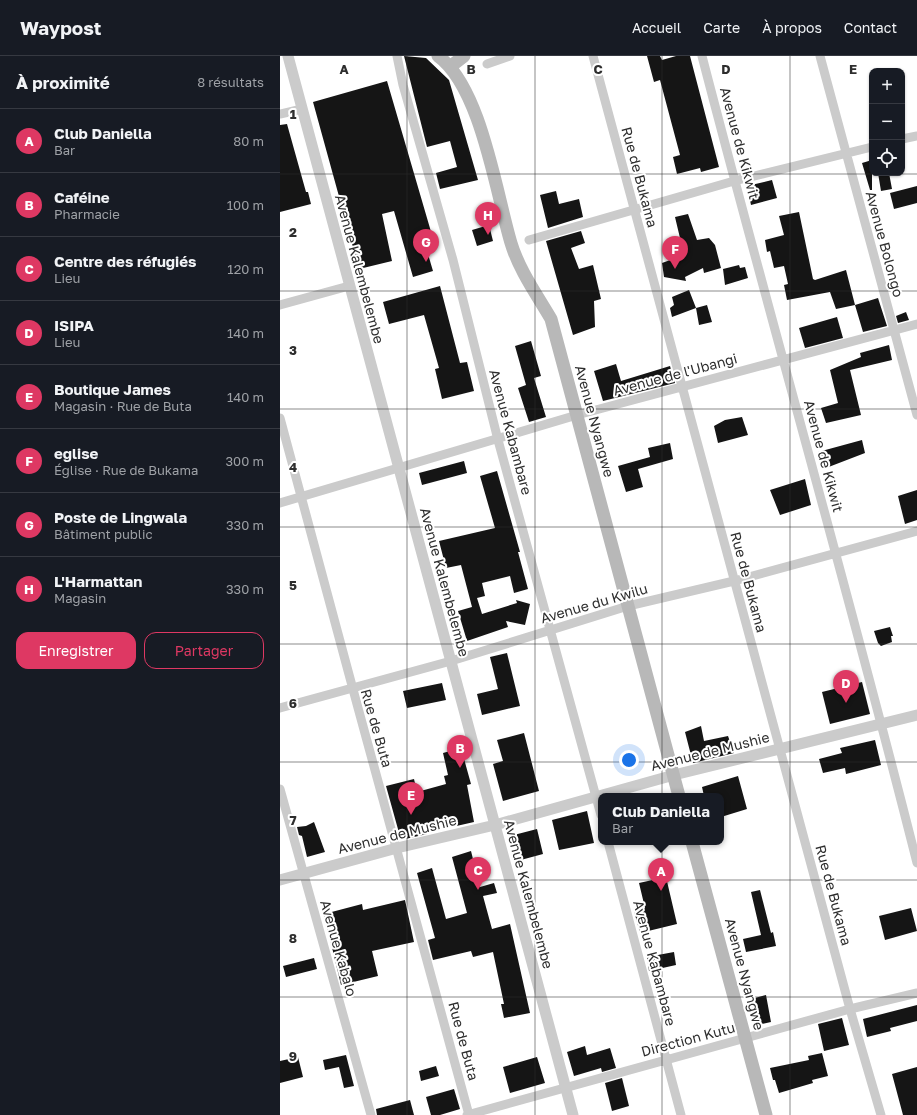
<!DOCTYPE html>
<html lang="fr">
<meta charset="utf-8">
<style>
:root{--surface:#171b24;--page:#242831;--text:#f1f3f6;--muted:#9ea1a6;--line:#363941;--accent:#de3863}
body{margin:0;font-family:"Golos Text",sans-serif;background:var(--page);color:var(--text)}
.controls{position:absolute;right:12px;top:12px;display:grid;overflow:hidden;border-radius:8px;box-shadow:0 1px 3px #0004}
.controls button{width:36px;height:36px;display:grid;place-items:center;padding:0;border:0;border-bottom:1px solid var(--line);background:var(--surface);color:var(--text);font:20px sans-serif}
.you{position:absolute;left:349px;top:704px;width:14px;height:14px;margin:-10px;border:3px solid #fff;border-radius:50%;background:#1a73e8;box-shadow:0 0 0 6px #1a73e833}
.badge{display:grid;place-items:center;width:26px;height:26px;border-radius:50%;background:var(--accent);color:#fff;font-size:13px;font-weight:700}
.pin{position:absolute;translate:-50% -33px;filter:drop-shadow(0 1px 2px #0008)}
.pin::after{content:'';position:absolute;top:21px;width:14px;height:12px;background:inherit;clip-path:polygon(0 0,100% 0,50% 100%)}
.popup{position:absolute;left:318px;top:737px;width:126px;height:52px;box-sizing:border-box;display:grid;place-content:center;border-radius:8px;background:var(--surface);filter:drop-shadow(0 1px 3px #0005);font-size:13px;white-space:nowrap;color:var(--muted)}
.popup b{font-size:15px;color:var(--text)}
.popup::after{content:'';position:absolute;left:50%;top:100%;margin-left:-8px;border:8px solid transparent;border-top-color:var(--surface)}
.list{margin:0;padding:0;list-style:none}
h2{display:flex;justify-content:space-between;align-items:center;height:52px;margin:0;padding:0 16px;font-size:17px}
h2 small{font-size:13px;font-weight:400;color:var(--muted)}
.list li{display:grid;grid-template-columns:26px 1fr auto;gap:12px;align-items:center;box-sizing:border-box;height:64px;padding:0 16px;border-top:1px solid var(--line)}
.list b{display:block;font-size:15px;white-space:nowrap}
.list p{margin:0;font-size:13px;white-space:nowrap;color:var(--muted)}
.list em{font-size:13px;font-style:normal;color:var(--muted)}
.actions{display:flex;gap:8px;padding:12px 16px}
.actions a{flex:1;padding:9px 0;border:1px solid var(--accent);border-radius:12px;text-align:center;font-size:14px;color:var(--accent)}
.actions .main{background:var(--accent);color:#fff}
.icon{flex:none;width:22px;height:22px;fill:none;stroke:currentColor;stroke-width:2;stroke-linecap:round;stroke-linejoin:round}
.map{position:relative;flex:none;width:637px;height:1059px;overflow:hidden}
header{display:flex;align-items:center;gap:24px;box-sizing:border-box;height:56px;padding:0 20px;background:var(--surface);border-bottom:1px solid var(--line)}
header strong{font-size:19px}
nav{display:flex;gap:22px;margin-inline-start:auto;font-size:14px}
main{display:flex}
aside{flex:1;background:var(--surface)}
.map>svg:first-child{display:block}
.building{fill:#151515}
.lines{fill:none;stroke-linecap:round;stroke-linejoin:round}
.minor{stroke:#cbcbcb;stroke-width:9}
.tertiary{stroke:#cbcbcb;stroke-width:11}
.secondary{stroke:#b8b8b8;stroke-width:13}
.grid{fill:none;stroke:#2e2e2e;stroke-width:1;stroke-opacity:0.55}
.labels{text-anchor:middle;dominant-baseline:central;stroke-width:4;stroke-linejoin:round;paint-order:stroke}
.street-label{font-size:14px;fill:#2e2e2e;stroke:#fff}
.grid-label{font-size:13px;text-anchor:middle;font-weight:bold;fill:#2e2e2e;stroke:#fff;stroke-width:4;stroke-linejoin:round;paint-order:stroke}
</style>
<header>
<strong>Waypost</strong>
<nav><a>Accueil</a><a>Carte</a><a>À propos</a><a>Contact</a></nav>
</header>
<main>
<aside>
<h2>À proximité<small>8 résultats</small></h2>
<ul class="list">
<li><span class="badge">A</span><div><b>Club Daniella</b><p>Bar</p></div><em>80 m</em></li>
<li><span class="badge">B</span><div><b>Caféine</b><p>Pharmacie</p></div><em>100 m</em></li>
<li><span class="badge">C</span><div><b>Centre des réfugiés</b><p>Lieu</p></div><em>120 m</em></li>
<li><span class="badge">D</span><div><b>ISIPA</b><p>Lieu</p></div><em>140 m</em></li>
<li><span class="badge">E</span><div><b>Boutique James</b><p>Magasin · Rue de Buta</p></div><em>140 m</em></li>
<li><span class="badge">F</span><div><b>eglise</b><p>Église · Rue de Bukama</p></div><em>300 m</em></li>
<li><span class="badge">G</span><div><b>Poste de Lingwala</b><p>Bâtiment public</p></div><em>330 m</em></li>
<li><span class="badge">H</span><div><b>L'Harmattan</b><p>Magasin</p></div><em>330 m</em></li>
</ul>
<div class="actions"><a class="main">Enregistrer</a><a>Partager</a></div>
</aside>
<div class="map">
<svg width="637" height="1059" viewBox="0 0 637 1059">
<rect width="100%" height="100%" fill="#fff"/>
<path class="building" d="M124 0 146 2 169 24 198 124 160 133 156 117 177 111 170 85 147 91Z
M367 0H380L382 4 396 0H410L439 111 421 116 420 112 397 118 393 101 400 99 380 24 374 26Z
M107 25 154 186 145 188 153 215 133 221 114 155 102 158 112 205 79 213 33 46Z
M7 68 26 136H28L31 148 0 156V69Z
M592 104V134H590L582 107Z
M598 117H609L612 133 601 135Z
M492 124 497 142 471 149 467 130Z
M637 130V147L614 153 610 137Z
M276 135 279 148 299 143 303 161 268 172 260 139Z
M519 156 533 223 535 224 566 214 575 249 556 253 550 236 507 244 504 229 508 228 504 210 494 212 490 195 487 196 485 184 504 179 499 160Z
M408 158 417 184 429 182 435 189 441 212 424 217 423 212 405 221 406 225 384 221 382 207 404 199 395 161Z
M209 169 213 185 197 190 192 174Z
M301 175 305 187 291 192 299 213 313 209 321 243 314 245 315 271 293 279 266 185Z
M459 209 460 212 465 211 468 222 445 229 443 213Z
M160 230 180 307 187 306 194 335 162 343 155 313 159 312 144 259 109 268 103 246Z
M409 234 416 252 427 249 432 266 419 269 416 252 392 261 390 252 394 249 392 241Z
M598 242 607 270 583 276 575 249Z
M626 256 629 264 618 267 616 260Z
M557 261 563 282 525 292 519 272Z
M251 285 261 320 254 322 266 361 249 366 238 332 246 329 235 290Z
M609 289 612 304 570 314 581 359 546 367 541 352 558 347 550 314 581 301 580 297Z
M336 308 341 325 390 310 395 327 323 345 314 315Z
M462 361 468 379 438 387 434 370 445 364Z
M582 384 585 397 546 412 538 396Z
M390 387 393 403 358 413 363 431 346 436 338 410 370 401 368 392Z
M184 405 187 417 142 429 139 417Z
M217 415 240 496H238L248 533 234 537 230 520 202 527 205 540 197 542 202 558 237 547 236 544 250 548 245 569 226 565 228 571 187 585 178 555 192 551 181 509 166 512 159 485 215 472 200 420Z
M525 423 531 449 500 459 490 434Z
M637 434V464L625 468 618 440Z
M610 571 613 580H611L612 586 601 590 598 587 594 575Z
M227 597 240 650 202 659 197 638 218 633 210 601Z
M582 626 590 658 550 668 542 636Z
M162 627 166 644 127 652 123 635Z
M421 670 424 685 448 680 454 697 413 707 405 676Z
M244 677 259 735 223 745 213 708 223 705 217 684Z
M595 684 601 709 566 718 565 712 543 717 539 703 562 697 560 692Z
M181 692 191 728 187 729 194 766 172 771 170 761 145 768 147 778 121 784 106 730 134 723 137 736 166 728 164 720 168 719 163 697Z
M458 720 467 753 441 761V740H424L422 731Z
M307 755 314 787 279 794 272 764Z
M34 766 45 796 27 801 22 780 19 779 17 771 26 770Z
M257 773 263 798 237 805 230 780Z
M191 795 200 831 214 827 217 837 203 840 212 873 230 868 250 957 224 962 221 948H224L213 896 193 901 191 895 153 904 148 884 155 882 137 817 152 812 166 863 187 857 172 801Z
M386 821 397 868 360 877 354 855 365 852 359 827Z
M480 834 491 877 493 876 496 890 466 896 463 883 481 879 471 836Z
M125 844 134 886 92 895 98 920 61 929 44 858 82 848 83 854Z
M631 852 637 875 605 884 599 860Z
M394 896 396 909 369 915 367 901Z
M34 902 37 913 6 921 3 910Z
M486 939 491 966 477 969 471 943Z
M637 949V965L610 972 611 975 587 981 583 963Z
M562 962 569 989 544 995 538 968Z
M305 990 307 999 330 992 336 1012 322 1016 321 1012 294 1020 287 996Z
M542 997 548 1020 532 1024 533 1027 499 1037 495 1024H493L490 1012 529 1004 528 1000Z
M66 999 74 1030 64 1032 59 1011 45 1014 43 1004Z
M18 1001 23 1021 0 1027V1005Z
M257 1001 265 1027 230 1037 223 1011Z
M156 1010 159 1020 141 1025 139 1015Z
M637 1011V1059H623L612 1018Z
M342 1022 349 1050 332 1055 325 1027Z
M174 1033 180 1053 160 1059H151L146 1041Z
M130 1044 134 1059H97L96 1053Z"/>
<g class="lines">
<path class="minor" d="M117 0 123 29 173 204 218 384 321 759
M313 0 570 953 601 1059
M422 0C492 270 569 537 637 807
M540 0 637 359
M207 8 230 0
M0 58 22 53
M622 83 637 80
M249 184 454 125 592 91
M0 249 69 230
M0 362C61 595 127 826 189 1059
M0 447 297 359 637 268
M0 652 171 605 348 550 454 525 637 475
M0 733 91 1059
M328 786 401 1059
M187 1059 570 953 637 937"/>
<path class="tertiary" d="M8 0 293 1059
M0 824 117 792 215 769 394 719 637 659"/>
<path class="secondary" d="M158 0C201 31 216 137 231 187 239 214 257 239 271 263L399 740
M171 10 184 0
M412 786 486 1059"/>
</g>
<path class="grid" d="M127 0V1059M255 0V1059M382 0V1059M510 0V1059M0 118H637M0 235H637M0 353H637M0 471H637M0 588H637M0 706H637M0 824H637M0 941H637"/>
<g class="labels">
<g class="street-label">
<text transform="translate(460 87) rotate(75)">Avenue de Kikwit</text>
<text transform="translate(360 121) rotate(75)">Rue de Bukama</text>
<text transform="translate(605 188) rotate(75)">Avenue Bolongo</text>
<text transform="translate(80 213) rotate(75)">Avenue Kalembelembe</text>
<text transform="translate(395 318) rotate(-15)">Avenue de l'Ubangi</text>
<text transform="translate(315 365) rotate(75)">Avenue Nyangwe</text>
<text transform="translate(231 376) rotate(75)">Avenue Kabambare</text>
<text transform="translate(544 400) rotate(75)">Avenue de Kikwit</text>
<text transform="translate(165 526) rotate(75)">Avenue Kalembelembe</text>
<text transform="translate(469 526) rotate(75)">Rue de Bukama</text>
<text transform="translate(314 547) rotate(-16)">Avenue du Kwilu</text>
<text transform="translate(97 672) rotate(74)">Rue de Buta</text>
<text transform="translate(430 695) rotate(-14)">Avenue de Mushie</text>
<text transform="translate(117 778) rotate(-14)">Avenue de Mushie</text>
<text transform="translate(249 838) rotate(75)">Avenue Kalembelembe</text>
<text transform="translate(554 839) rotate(75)">Rue de Bukama</text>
<text transform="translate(59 892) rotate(74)">Avenue Kabalo</text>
<text transform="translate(375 907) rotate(75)">Avenue Kabambare</text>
<text transform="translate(465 918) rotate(75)">Avenue Nyangwe</text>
<text transform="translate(408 983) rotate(-15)">Direction Kutu</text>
<text transform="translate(184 985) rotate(75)">Rue de Buta</text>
</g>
</g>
<g class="grid-label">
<text x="64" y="18">A</text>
<text x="191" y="18">B</text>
<text x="318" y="18">C</text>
<text x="446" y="18">D</text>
<text x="573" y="18">E</text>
<text x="13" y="63">1</text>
<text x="13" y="181">2</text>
<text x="13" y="299">3</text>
<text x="13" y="416">4</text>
<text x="13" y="534">5</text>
<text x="13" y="652">6</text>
<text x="13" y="769">7</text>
<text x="13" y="887">8</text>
<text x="13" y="1005">9</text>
</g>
</svg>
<div class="controls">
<button>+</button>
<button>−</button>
<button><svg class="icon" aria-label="locate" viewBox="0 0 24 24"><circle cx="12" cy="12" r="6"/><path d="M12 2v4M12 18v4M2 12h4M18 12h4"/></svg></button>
</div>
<div class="you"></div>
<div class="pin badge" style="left:381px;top:835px">A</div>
<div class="popup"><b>Club Daniella</b>Bar</div>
<div class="pin badge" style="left:180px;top:712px">B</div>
<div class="pin badge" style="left:198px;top:834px">C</div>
<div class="pin badge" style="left:566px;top:647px">D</div>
<div class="pin badge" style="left:131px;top:759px">E</div>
<div class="pin badge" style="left:395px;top:213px">F</div>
<div class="pin badge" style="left:146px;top:206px">G</div>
<div class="pin badge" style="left:208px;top:179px">H</div>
</div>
</main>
